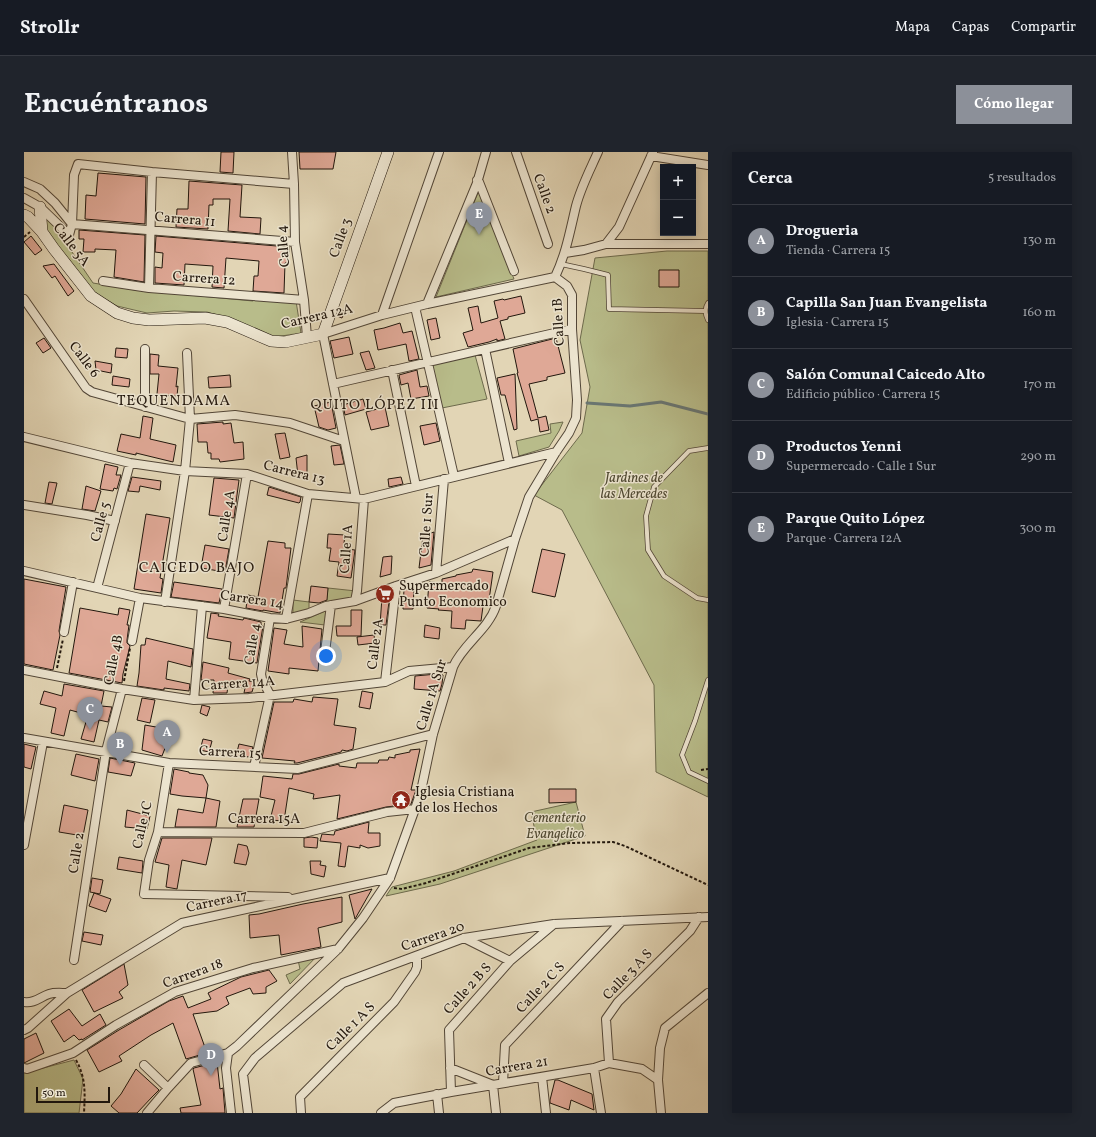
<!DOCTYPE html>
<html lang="es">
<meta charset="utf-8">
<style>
:root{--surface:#171b24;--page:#20242c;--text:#f1f3f6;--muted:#9ea1a6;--line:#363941;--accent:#8c9099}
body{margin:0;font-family:Vollkorn,serif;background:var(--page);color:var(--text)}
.controls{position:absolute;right:12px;top:12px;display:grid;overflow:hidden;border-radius:0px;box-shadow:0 2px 10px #0003}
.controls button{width:36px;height:36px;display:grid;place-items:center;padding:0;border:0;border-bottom:1px solid var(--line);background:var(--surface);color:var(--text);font:20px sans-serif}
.scale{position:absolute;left:12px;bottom:10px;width:74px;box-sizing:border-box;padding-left:4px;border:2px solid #22170d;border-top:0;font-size:11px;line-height:14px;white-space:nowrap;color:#22170d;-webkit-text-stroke:3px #ece4cf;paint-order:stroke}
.you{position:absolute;left:302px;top:504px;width:14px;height:14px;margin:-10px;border:3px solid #fff;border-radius:50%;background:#1a73e8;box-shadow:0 0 0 6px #1a73e833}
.badge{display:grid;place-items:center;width:26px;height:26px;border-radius:50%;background:var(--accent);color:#fff;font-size:13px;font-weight:700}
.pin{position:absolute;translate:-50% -33px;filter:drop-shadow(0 1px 2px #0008)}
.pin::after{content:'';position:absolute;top:21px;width:14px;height:12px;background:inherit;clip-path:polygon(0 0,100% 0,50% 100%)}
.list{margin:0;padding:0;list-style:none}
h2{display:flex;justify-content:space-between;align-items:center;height:52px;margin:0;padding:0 16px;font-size:17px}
h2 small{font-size:13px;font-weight:400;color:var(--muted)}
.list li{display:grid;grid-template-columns:26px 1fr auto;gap:12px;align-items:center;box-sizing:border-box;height:72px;padding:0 16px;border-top:1px solid var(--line)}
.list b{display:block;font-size:15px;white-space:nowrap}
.list p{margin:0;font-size:13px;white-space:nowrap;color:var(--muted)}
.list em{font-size:13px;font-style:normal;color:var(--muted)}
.map{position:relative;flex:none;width:684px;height:961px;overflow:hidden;border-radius:0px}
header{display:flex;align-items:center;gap:24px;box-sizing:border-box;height:56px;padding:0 20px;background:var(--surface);border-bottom:1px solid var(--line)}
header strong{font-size:19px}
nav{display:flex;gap:22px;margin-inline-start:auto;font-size:14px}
.intro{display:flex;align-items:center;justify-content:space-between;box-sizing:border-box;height:96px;padding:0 24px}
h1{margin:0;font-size:28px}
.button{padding:10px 18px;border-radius:0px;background:var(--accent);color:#fff;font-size:14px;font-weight:700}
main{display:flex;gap:24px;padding:0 24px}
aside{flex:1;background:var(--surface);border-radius:0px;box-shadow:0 2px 10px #0003}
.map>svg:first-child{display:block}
.green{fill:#b8bc8a;stroke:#6d6a4c}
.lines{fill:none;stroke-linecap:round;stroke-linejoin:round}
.stream{stroke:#697673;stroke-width:3}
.building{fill:#dfa896;stroke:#22170d}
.lane-casing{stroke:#524637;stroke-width:5.5}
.street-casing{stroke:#524637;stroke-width:10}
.secondary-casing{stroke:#22170d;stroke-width:12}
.path{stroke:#22170d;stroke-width:2;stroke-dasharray:3 2;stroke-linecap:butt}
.lane{stroke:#ece4cf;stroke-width:4}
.street{stroke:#ece4cf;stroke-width:8}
.secondary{stroke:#ece4cf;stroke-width:11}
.labels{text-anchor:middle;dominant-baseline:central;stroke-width:3;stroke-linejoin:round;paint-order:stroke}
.street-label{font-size:14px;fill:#22170d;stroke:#ece4cf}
.park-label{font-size:14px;font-style:italic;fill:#4f4932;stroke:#ece4cf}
.poi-label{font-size:14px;fill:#22170d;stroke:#ece4cf;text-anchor:start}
.neighbourhood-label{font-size:15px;letter-spacing:1px;fill:#22170d;stroke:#ece4cf}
</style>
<header>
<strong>Strollr</strong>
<nav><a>Mapa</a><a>Capas</a><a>Compartir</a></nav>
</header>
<div class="intro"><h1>Encuéntranos</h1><a class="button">Cómo llegar</a></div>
<main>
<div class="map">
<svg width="684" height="961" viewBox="0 0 684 961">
<rect width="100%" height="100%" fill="#e2d5b5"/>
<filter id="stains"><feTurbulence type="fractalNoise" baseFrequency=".005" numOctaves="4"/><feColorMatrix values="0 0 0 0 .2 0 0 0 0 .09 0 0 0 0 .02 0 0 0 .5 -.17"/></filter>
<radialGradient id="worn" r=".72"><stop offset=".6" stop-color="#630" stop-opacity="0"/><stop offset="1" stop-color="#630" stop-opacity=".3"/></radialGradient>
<path class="green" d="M455 38 490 127 412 145Z
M18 59 44 85 48 100 69 131 111 138 229 149 230 145 272 149 277 181 251 185 227 176 201 165 183 160 150 159 123 161 93 154 71 141 21 78Z
M643 99H684V645L632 620 630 533 538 358 510 343 558 281 566 235 556 188 571 106Z
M451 203 463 247 418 256 407 213Z
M539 270 535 279 525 295 495 304 492 289 527 281 526 272Z
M304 436 332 439 330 448 302 454Z
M269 448 285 450V461L269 465Z
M304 458 301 473 276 470Z
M552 650 561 684 416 732 362 744 368 735 430 719 513 688 507 660Z
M295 802 266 832 262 823 276 817 274 808Z
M50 908 59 927 55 961H0V921Z"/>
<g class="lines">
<path class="stream" d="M563 251 606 254 637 250 684 262"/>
</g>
<path class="building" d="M197 0H210L209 21 196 20Z
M275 0H312L309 17H276Z
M74 21 122 25 121 72 61 67 62 43 72 44Z
M165 29 218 33 216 65 237 66 236 82 204 79 206 47H189V53H185L184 77 152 75 153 57H164Z
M55 78 121 83 120 130 90 125 92 98 71 97V100H59L60 87H55Z
M7 84 18 98 11 103 0 90Z
M132 84 265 95 264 111H261L260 141 229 139 230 124H234L235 109 202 106 200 136 188 135 189 114 161 112 160 133 131 131V115L138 116 139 101 131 100Z
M30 112 50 139 44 144 31 124 28 126 19 114Z
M635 118H655V135H635Z
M497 144 501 161 484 165V167L476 169 481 187 473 189V187L465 190 444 195 439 181 449 178 444 156 454 154 457 171 474 166 470 149 479 147 480 148Z
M315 157 321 159 318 166 313 164Z
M412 166 416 186 407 188 403 168Z
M376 171 379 181 388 179 395 207 385 209 382 192 354 198 350 178 360 176Z
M325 185 329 202 310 206 306 189Z
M20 186 27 196 19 201 12 191Z
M532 186 541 221 523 225V228L505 232 514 266 522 264 525 278 516 280 514 267 507 269 493 221H494L489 197Z
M92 196 104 197 103 206 91 205Z
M345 199 351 216 342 218 336 201Z
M126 202 135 203 134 214 154 216 152 235 154 234 153 244 132 243 133 242 135 222H126Z
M71 209 88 212 87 221 72 218Z
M393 218 396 235 403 234 405 244 387 247 384 231 377 233 375 223Z
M491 222 493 277 490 278 481 243H477L473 226Z
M206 223 207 235 185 236 184 225Z
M89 224 106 227 105 235 88 233Z
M339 247 342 257 321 263 319 253Z
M307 250 312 276 304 278 295 275 290 254Z
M361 255 365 274 347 278 342 260Z
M119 264 129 266 126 287 152 293 149 310 112 301V303L93 299 97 282 116 286Z
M199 270V272L207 271 210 291 219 290 220 307 196 310 195 307H187V301H184L183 290H174L173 272Z
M412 271 416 289 400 293 396 274Z
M261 281 266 305 256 307 251 282Z
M316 293 320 312 310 313 307 294Z
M283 303V322L274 324 272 306Z
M81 312 94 315 92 323H97L93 337 90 336 89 339 76 337Z
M108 325 137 329 136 338 116 334 115 340 104 339Z
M377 325 379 332 365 335 364 327Z
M190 326 215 328 210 366 185 363Z
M25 330 33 331 28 352 21 351Z
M62 334 77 339 71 359 58 357Z
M245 335 277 345 276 350 275 351 243 343Z
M122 362 146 366 136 426 139 427 137 441 110 437Z
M410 380 407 413 395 416 399 384Z
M304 382 321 383 320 391 324 392 323 397 331 398 327 426 313 424 315 410 305 409 307 396H303Z
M244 389 261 391V396H267L262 436H260L256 461 239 458V459L222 456 224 443 234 445Z
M181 393 205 397 201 420 177 416Z
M518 397 541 402 531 445 508 440Z
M368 404 367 422 356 425 359 405Z
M449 417 469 420 465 448 460 447 457 469 442 468 441 477 427 476 428 459 414 458 415 457 403 456 405 430 418 431V427L432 424V423L448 420Z
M0 427 42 435 35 479 36 483 29 518 0 512Z
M150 430 198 437 195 451 147 445Z
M287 434 304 436 303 448 295 451 285 450Z
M384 436H390L389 457H379L380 437Z
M366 442 362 473H356L358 445Z
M56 456 94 463 95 456 106 458 103 473H105L103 488V491L106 494 99 522 98 531 45 521Z
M327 458H338L337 484H313L312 474H327Z
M187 461 195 462 194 464 219 468 220 466 237 470V473L239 474 233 511 205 507 207 490 183 486Z
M401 473 416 476 415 487 400 485Z
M278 474 298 477 294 519 265 516V522L244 519 250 476 263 478 260 492 279 495Z
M350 483 351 491 334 493 333 485Z
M122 486 169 497 167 515 144 509 142 527 166 532 165 539 140 536V538L113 534 115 521 117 493H121Z
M179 510 205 516 204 521 226 527 225 529 231 530 228 540 220 541 221 536 204 534 203 541H189L190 528H177Z
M413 522 419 523 418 532 416 539 390 537 391 524Z
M40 532 80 539 77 554 88 555 84 570 75 568 70 590 57 587 64 563 46 558 40 584 27 581 32 556 16 552 20 539 38 544Z
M338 539 349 541 346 557 335 555Z
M289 545 314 547 310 573 332 576 329 597 323 599 318 598 317 600 273 611H270L271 609 238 606 250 550H269L270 547 288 550Z
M118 546 131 548 126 571 113 568Z
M178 553 186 555 183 564 176 561Z
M121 573 148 578 138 604 118 598Z
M179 587 188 589 185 600 176 598Z
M0 592 12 595 7 617 0 615Z
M215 592 229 595 226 605 212 604Z
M396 597 387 638H392L387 652 362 655 313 667 316 643 289 647 290 642 265 636 260 669 246 668 251 648 236 645 239 624 268 627 269 622H275L315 612V614L332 616 333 611H354L355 608H364L365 605 371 606V603L386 600V598Z
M52 602 75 607 71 629 47 623Z
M86 606 111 611 107 624 84 620Z
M150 617 165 620V621L179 623 184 633 182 646 158 644 146 642Z
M525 637H552V650L525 651Z
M182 646 196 649 192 675H151L154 657 179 661Z
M219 647H235L230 675H213Z
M40 653 64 658 59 684 35 680Z
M103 658 126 664 123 677 101 675Z
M345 670 344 681H356V694L344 696 336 693V696L324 694 321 715 314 714 317 691 296 689 298 682 310 683 311 679Z
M287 685 294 686 293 696 280 695V686Z
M138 686H188L182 713 158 708 153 737 142 735 145 713 131 710Z
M214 692 223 694 225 701 222 713 210 711Z
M95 705 119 709 118 721 93 717Z
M286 709H297L296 713 302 714 300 725 287 722Z
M68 726 79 728 76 742 66 740Z
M348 737 331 767 325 743Z
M70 741 87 747 82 760 65 754Z
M318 745V770L294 776 297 795 257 803 255 783 226 786 225 763 235 762 279 752Z
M60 780 79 783 77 793 58 789Z
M100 812 104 833 95 840 99 846 70 860 58 838Z
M245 818 253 829 242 835V841L229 842 226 836 202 845 205 852 193 859 169 862 183 901 162 907 149 871 127 883 95 904 98 909 75 920 63 898 95 878 145 849 159 844 164 856 187 847 184 841 217 825Z
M45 857 58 874 76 862 82 873 58 888V887L55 888 50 883 40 890 27 869Z
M12 881 20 901 0 911V887Z
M193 910 196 937 199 936 201 961H157L156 956 177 953 169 917 170 916Z
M112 917 135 938 128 945 113 961H95L87 954 97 942Z
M531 928H534L568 942 570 958 547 948 545 958 526 951V948Z"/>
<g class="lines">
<defs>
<path id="lane" d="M537 112 560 117 584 123 585 157 681 159
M684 151C680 157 681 162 684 168
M684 296 665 299 630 335 622 364 624 398 640 424 673 446 684 448
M684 528 671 569 658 603 665 620 684 629"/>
<path id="street" d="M268 0 270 32 271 90 280 148 283 185
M492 0 524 92
M627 4 684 13
M453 28 455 30 490 119
M0 30 16 37 31 51 48 72 271 90
M0 46 16 55 45 83 48 72 50 23 54 12 128 20 270 32
M582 92H684
M541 101 560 98 582 92 595 75 629 0
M531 125C542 102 546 79 552 54 557 35 566 18 574 0
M79 129 125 136 280 148
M125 136 128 20
M0 147 62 236 68 240 166 267 211 263 266 271 320 289
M403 152 453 31 462 0
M391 155 430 324
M358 163 415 0
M461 197 485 311
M368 218 392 334
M309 232 548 177
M121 255V197
M0 285 106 311 161 319 223 322 284 342 340 347 532 300
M332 346 299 182 358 163 403 152 531 125
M0 353 63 363 91 369
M0 419 116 446 200 457 246 466 262 467 285 461 302 454 331 449 372 434 412 421 491 387
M412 421 420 327
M73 436 106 311
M331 449 333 439 340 347
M141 450 161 319 166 267 163 201
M200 457 223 322
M262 467 284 342
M40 480 49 430
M108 489 116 446
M300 508 307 453
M0 518 98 537 170 548 225 546 361 530 385 519 429 515
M361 530 372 434
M170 548 178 454
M0 586 145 611 274 617 409 582
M145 611 134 680 125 708 120 742 264 745
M230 615 246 543 238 527 237 522 246 466
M134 680 280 681 363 660 391 657
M0 693 19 590
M440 786 486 809
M50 808 82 599 98 537
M0 850C10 852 16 845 25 842 31 840 37 841 43 841
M0 878 4 876 43 841 158 771 366 726
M204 901 202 916 207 961
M585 911 582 867 594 850 666 779 675 765
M120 913 144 936
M0 916 3 917 49 901 92 873 151 840 229 816 314 797
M426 916 469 933 472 961
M570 916 577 961
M518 925 522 961
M479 931 481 893 598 769
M427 940 425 878 486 809 530 772
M413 942 415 961
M123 961 144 936 167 911 204 901 213 894 314 797 339 766 366 726 391 657 397 639 409 582 429 515C439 492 464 478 472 454L491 387 505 345 532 300 545 281 552 266 553 248 548 177V143L543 134 531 125
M224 961 219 922 231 906 319 831 440 786 530 772 684 765
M277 961 276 945 370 850 391 820 393 815V804
M357 961 370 951 427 940 570 916 585 911 618 917 634 928
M637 961 634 928 636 896 641 876 684 841"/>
<path id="secondary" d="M16 55 18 80
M0 63 4 65 18 80 30 97 67 144 93 161 109 166 125 168 181 166 203 170 247 189 261 190 299 182 364 0"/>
</defs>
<use href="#lane" class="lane-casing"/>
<use href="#street" class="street-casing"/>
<use href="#secondary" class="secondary-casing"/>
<path class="path" d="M0 85 6 80
M33 516 39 487
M100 529 106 496
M677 618 684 617
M370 736 378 737 402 731 505 696 546 691 589 690 601 694 684 733
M52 908C62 926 61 941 60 961"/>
<use href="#lane" class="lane"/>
<use href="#street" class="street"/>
<use href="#secondary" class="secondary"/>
</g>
<defs>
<symbol id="supermarket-disc" viewBox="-11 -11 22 22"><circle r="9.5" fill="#8f2418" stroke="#ece4cf"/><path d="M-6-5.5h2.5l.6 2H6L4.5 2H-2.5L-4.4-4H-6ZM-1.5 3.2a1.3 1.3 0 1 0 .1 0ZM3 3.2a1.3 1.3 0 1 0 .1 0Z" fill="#fff"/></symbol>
<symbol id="temple-disc" viewBox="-11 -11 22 22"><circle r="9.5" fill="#8f2418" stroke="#ece4cf"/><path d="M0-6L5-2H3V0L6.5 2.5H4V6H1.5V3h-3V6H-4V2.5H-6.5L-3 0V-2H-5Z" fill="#fff"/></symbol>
</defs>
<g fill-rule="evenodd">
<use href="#supermarket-disc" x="350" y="431" width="22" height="22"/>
<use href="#temple-disc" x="366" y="637" width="22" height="22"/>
</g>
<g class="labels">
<g class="street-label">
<text transform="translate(520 42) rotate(70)">Calle 2</text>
<text transform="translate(161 68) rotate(5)">Carrera 11</text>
<text transform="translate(317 86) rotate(-70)">Calle 3</text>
<text transform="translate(47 93) rotate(52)">Calle 5A</text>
<text transform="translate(260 94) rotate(-95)">Calle 4</text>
<text transform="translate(180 127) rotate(4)">Carrera 12</text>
<text transform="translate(293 165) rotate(-13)">Carrera 12A</text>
<text transform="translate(535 170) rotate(-93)">Calle 1B</text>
<text transform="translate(60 208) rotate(53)">Calle 6</text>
<text transform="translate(270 321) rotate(14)">Carrera 13</text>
<text transform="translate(203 364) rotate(-81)">Calle 4A</text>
<text transform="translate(77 370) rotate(-75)">Calle 5</text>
<text transform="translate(403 373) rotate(-86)">Calle 1 Sur</text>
<text transform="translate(323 397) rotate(-86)">Calle 1A</text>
<text transform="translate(228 448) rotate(8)">Carrera 14</text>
<text transform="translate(229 492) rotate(-81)">Calle 4</text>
<text transform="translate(352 492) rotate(-83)">Calle 2A</text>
<text transform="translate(90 508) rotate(-79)">Calle 4B</text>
<text transform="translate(214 532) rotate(-4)">Carrera 14A</text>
<text transform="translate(408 543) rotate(-73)">Calle 1A Sur</text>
<text transform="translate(206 601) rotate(3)">Carrera 15</text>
<text x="240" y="667">Carrera 15A</text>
<text transform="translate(119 673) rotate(-77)">Calle 1C</text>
<text transform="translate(53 701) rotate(-81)">Calle 2</text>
<text transform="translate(193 750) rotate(-12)">Carrera 17</text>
<text transform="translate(409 785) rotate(-19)">Carrera 20</text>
<text transform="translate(169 822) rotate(-20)">Carrera 18</text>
<text transform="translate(604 823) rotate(-46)">Calle 3 A S</text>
<text transform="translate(517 836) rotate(-47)">Calle 2 C S</text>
<text transform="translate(444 837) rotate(-48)">Calle 2 B S</text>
<text transform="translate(327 875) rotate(-45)">Calle 1 A S</text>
<text transform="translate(493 915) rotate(-10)">Carrera 21</text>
</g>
<g class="park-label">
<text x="610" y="326">Jardines de<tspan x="610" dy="16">las Mercedes</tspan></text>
<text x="531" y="666">Cementerio<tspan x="531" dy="16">Evangelico</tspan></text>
</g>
<g class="poi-label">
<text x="375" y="434">Supermercado<tspan x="375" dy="16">Punto Economico</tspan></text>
<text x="391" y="640">Iglesia Cristiana<tspan x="391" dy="16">de los Hechos</tspan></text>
</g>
<g class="neighbourhood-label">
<text x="150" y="249">TEQUENDAMA</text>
<text x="351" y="253">QUITO LÓPEZ III</text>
<text x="173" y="416">CAICEDO BAJO</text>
</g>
</g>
<rect width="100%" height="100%" filter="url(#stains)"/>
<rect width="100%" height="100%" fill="url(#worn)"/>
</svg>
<div class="controls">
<button>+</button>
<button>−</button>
</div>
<div class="scale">50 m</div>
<div class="you"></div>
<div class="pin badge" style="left:143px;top:601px">A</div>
<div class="pin badge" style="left:96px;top:613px">B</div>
<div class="pin badge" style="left:66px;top:578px">C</div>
<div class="pin badge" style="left:187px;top:924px">D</div>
<div class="pin badge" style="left:455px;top:83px">E</div>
</div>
<aside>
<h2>Cerca<small>5 resultados</small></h2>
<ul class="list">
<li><span class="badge">A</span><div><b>Drogueria</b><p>Tienda · Carrera 15</p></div><em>130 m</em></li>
<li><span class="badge">B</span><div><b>Capilla San Juan Evangelista</b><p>Iglesia · Carrera 15</p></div><em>160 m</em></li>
<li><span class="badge">C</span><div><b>Salón Comunal Caicedo Alto</b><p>Edificio público · Carrera 15</p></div><em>170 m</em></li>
<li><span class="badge">D</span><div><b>Productos Yenni</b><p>Supermercado · Calle 1 Sur</p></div><em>290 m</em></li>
<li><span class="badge">E</span><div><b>Parque Quito López</b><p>Parque · Carrera 12A</p></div><em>300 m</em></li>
</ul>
</aside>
</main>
